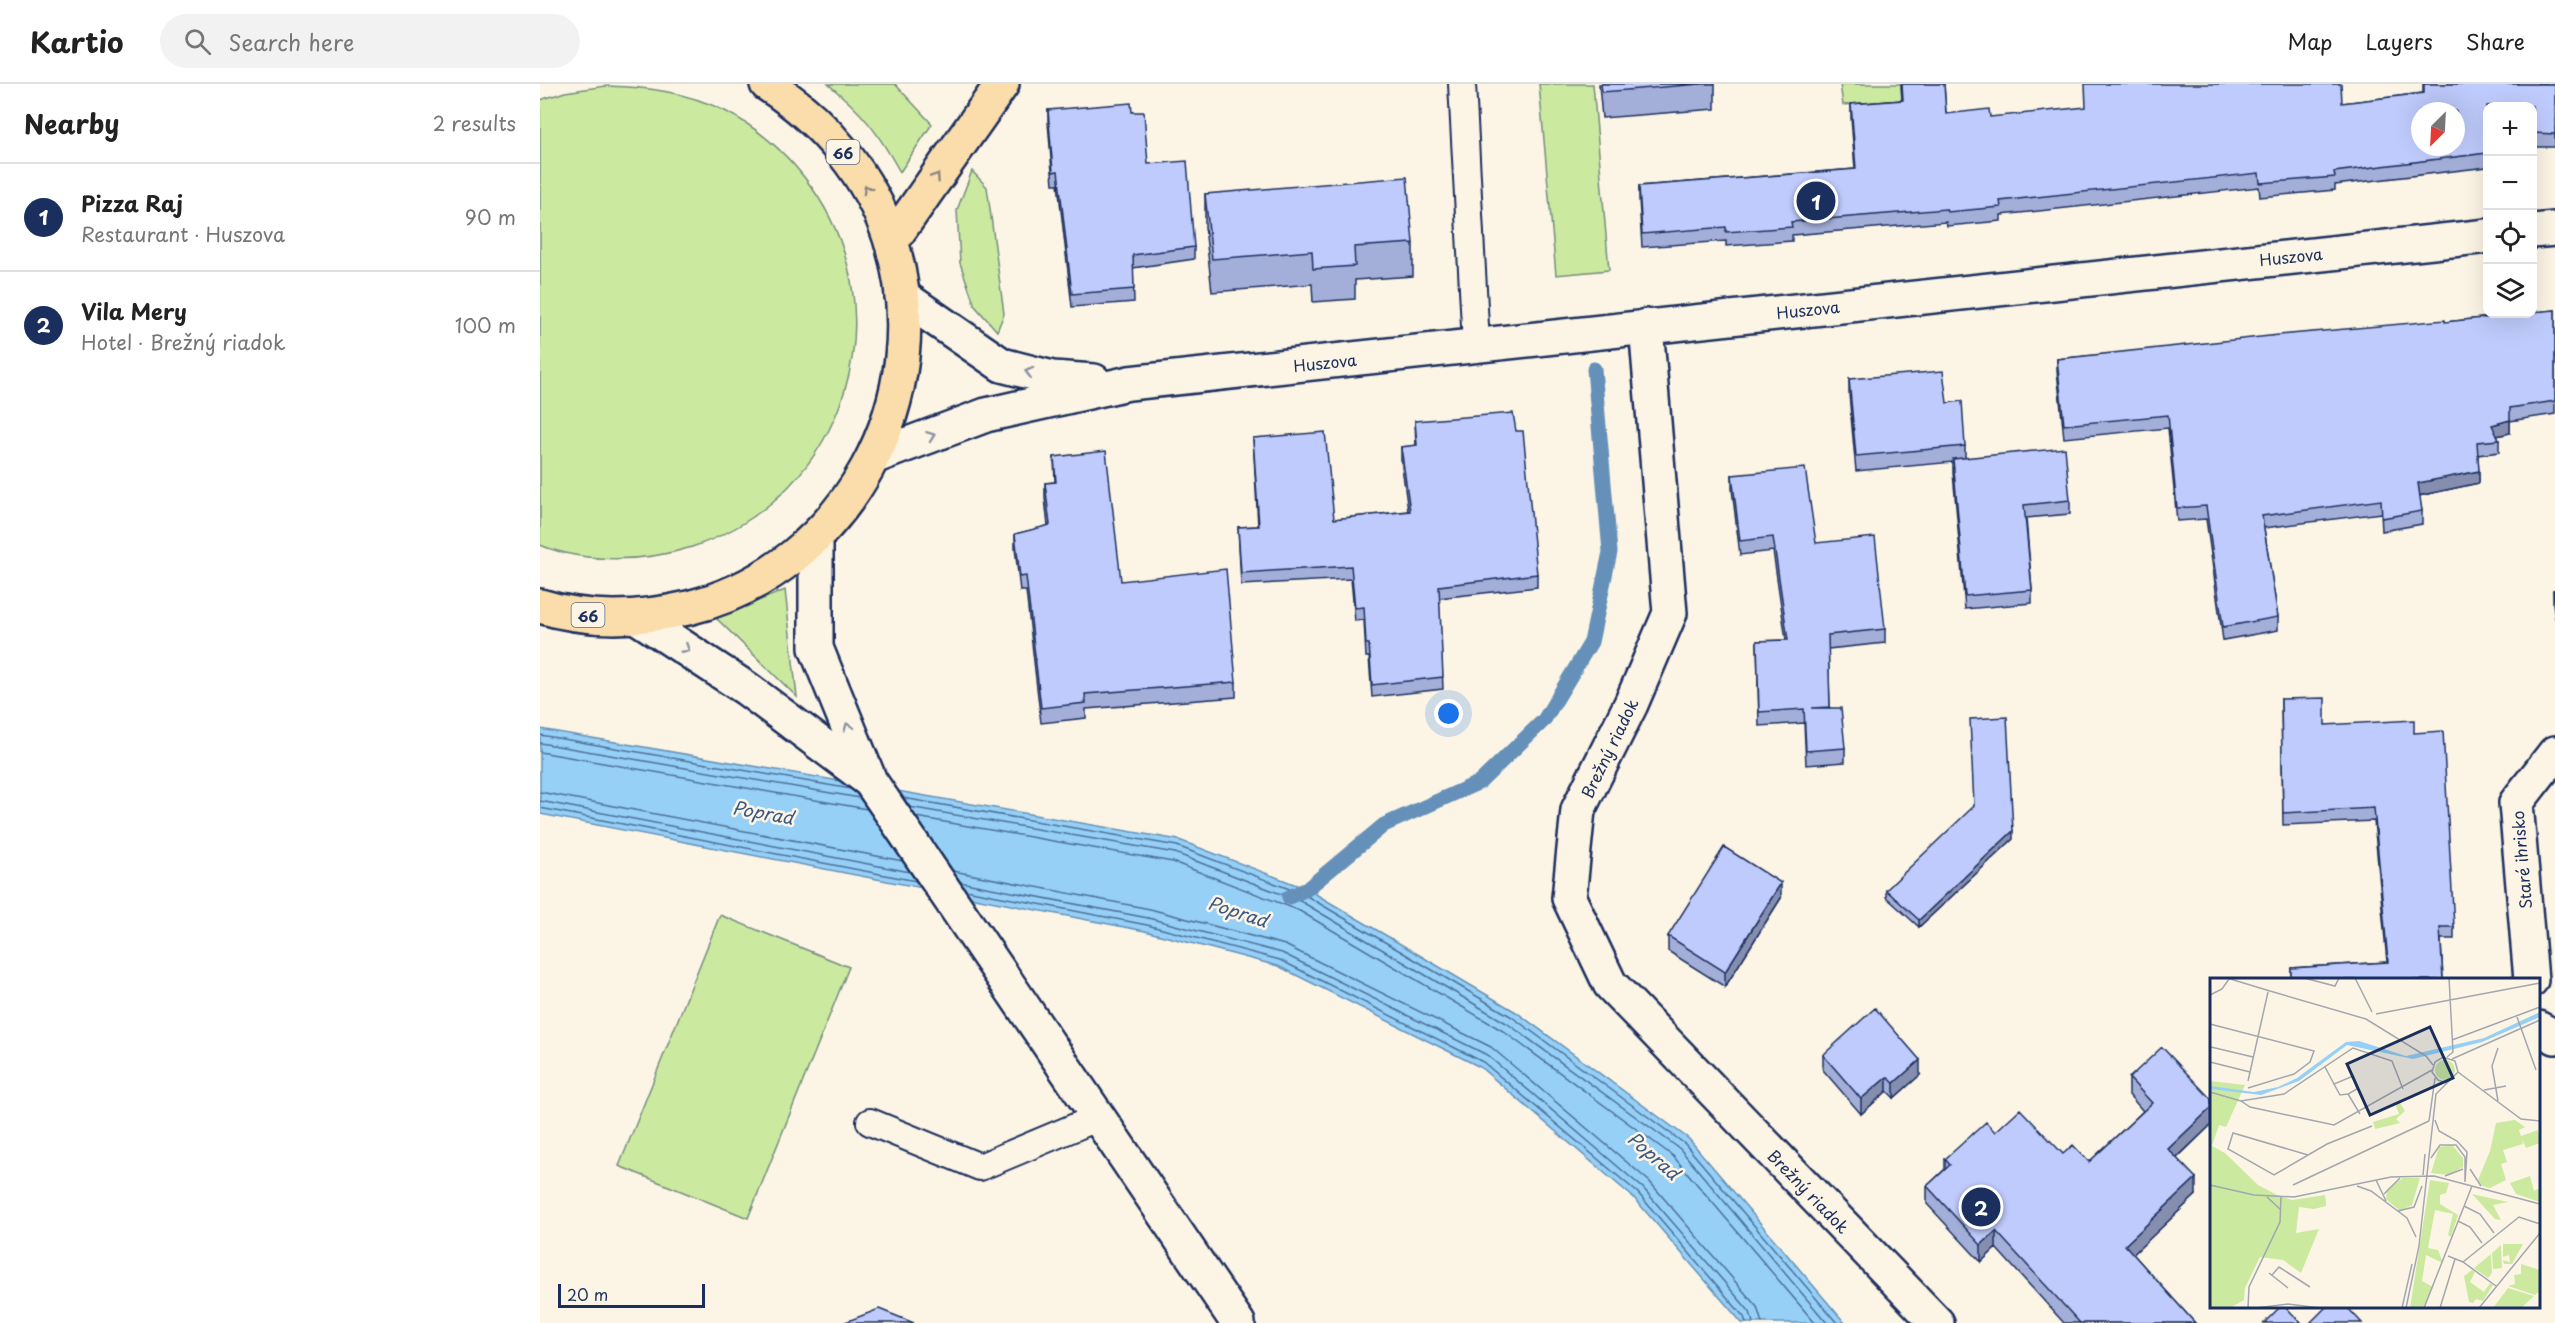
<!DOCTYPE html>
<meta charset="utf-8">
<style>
:root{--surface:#fff;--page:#f2f2f2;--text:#222;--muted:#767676;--line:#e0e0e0;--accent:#1b2f5e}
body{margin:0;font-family:"Playpen Sans",sans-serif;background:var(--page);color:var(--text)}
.controls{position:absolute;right:18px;top:18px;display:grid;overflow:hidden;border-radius:12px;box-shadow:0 6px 24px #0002}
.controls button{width:54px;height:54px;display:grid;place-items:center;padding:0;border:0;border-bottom:2px solid var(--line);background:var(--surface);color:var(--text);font:30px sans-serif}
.compass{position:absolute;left:1871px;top:18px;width:54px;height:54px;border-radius:50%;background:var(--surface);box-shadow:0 6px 24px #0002;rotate:204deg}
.scale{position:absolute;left:18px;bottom:15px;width:147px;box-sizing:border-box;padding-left:6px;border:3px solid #1b2f5e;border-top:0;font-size:16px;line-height:21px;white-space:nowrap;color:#1b2f5e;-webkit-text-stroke:4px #fcf5e5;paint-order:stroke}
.you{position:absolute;left:909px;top:630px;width:21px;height:21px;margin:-15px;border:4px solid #fff;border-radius:50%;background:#1a73e8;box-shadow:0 0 0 9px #1a73e833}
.badge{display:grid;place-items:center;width:39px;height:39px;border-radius:50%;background:var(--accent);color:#fff;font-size:20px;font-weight:700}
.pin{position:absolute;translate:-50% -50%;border:3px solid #fff;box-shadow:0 2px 6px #0006}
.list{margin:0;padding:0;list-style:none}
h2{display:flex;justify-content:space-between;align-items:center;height:78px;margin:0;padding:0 24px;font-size:26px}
h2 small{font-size:20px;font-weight:400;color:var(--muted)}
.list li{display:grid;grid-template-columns:39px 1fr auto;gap:18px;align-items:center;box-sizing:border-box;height:108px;padding:0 24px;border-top:2px solid var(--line)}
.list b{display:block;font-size:22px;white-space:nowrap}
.list p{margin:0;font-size:20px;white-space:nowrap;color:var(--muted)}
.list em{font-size:20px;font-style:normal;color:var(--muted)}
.icon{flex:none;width:33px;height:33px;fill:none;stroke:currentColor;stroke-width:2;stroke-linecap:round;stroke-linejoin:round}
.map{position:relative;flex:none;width:2015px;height:1239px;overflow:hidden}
header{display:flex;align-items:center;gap:36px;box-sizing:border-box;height:84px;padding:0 30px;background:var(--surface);border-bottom:2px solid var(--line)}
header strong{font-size:28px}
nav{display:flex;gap:33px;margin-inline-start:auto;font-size:21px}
.search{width:420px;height:54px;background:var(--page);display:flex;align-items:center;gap:15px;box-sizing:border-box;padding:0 21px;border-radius:33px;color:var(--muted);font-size:22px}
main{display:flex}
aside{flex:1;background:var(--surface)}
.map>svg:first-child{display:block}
.green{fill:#cce9a0;stroke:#748c7f;stroke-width:1.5}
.water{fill:#96d0f6;stroke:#6590b9;stroke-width:1.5}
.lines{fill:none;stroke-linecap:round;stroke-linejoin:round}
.shore{stroke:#4c6f9b;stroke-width:1.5}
.stream{stroke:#6590b9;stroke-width:15}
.service-casing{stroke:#1b2f5e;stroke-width:30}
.minor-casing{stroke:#1b2f5e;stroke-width:38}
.tertiary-casing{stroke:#1b2f5e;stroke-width:38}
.primary-casing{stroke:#1b2f5e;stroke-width:38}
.service{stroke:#fcf5e5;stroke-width:26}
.minor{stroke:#fcf5e5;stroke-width:33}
.tertiary{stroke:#fcf5e5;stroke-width:33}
.primary{stroke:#fbddab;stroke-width:33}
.wall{fill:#a4afd9;stroke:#1b2f5e;stroke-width:1.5}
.shaded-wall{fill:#868eb0;stroke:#1b2f5e;stroke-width:1.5}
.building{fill:#bfcbfc;stroke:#1b2f5e;stroke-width:1.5;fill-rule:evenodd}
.oneway{stroke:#8b8684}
.oneway2{stroke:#8c92a2}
.labels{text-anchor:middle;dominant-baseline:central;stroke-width:5;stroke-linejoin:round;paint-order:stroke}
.shield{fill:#fcf5e5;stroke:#5e6a86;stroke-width:1.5}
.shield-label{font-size:15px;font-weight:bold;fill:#1b2f5e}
.street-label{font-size:16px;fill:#1b2f5e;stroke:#fcf5e5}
.water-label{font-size:18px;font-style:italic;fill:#3a5784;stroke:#fcf5e5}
.inset-road{fill:none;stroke:#a2a6af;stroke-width:1.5}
.view{fill:#1b2f5e;fill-opacity:0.15;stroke:#1b2f5e;stroke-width:3}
.inset-edge{fill:none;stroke:#1b2f5e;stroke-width:3}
</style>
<header>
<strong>Kartio</strong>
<div class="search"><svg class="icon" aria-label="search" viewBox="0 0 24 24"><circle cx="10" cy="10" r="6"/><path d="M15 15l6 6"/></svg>Search here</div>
<nav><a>Map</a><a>Layers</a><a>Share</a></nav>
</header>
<main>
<aside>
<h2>Nearby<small>2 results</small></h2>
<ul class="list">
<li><span class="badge">1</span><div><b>Pizza Raj</b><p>Restaurant · Huszova</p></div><em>90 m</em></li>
<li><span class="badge">2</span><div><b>Vila Mery</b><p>Hotel · Brežný riadok</p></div><em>100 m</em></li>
</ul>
</aside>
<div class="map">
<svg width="2015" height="1239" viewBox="0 0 2015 1239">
<rect width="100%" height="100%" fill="#fcf5e5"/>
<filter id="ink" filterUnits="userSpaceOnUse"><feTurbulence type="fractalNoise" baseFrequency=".0167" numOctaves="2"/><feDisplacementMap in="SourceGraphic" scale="12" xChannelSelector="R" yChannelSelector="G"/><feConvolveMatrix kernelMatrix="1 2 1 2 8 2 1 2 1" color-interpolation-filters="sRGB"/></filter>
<g filter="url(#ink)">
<path class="green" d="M288 0H355L392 40 360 88C337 47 324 30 288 0Z
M999 0H1053L1069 186 1016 191Z
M1300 0H1361L1362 17 1303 21Z
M66 2C107 3 147 8 185 27 215 42 244 67 264 93 366 223 307 412 152 463 104 478 47 480 0 461V16L25 8Z
M432 87 447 103 464 230 457 247 435 222 420 179 417 126Z
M245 506 257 613 176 534Z
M180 831 309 883 208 1134 79 1082Z"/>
<path class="water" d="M0 645 639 756 767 805 976 928 1149 1055 1305 1239H1202L1094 1114 940 983 738 882 605 847 0 730Z"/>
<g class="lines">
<path class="shore" d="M0 651 311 705
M0 659 320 714
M0 668 327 725
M0 708 363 777
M363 714 637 762 765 811 972 933 1145 1060 1297 1239
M0 717 370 788
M369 723 635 769 762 818 968 940 1140 1065 1287 1239
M0 724 376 797
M376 733 633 778 758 826 963 947 1133 1072 1275 1239
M413 787 610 825 745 861 951 963 1109 1097 1217 1223 1222 1239
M420 798 608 834 742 869 947 971 1103 1104 1210 1228 1213 1239
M426 806 607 841 740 876 943 978 1098 1109 1204 1233 1206 1239"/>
<path class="stream" d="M749 813 767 805 844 741 940 698 1004 636 1051 558 1070 468 1054 285"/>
<defs>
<path id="service" d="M922 0 936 261
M330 1038 440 1083 559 1033"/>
<path id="minor" d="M1992 147 2015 145
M362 212 462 281 512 294 554 297
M1106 242 1130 529 1091 620 1038 726 1029 814 1070 900 1397 1239
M336 372 446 331 589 299 1948 152
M1991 896 1976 719 2015 669
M1998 944 2015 953"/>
<path id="tertiary" d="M276 453V564L330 697 698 1239
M97 533 207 605 330 697"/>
<path id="primary" d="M351 158 462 0
M0 522C48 537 100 535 148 524 307 485 399 312 351 157 330 91 284 37 227 0"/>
</defs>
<use href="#service" class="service-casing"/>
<use href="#minor" class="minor-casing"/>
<use href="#tertiary" class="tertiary-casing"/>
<use href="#primary" class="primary-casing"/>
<use href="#service" class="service"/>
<use href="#minor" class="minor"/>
<use href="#tertiary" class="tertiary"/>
<use href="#primary" class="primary"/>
</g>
<path class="wall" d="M1059 0H1175V25L1062 34Z
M1361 0H1404L1406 30 1450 33 1802 19 1883 9V0H2015V63H1992V22H1947V83L1795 101V106L1720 113 1719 103 1461 131V137L1407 142 1406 138 1252 151V157L1186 162V157L1102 163 1099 115V102L1315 85 1311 34V20L1362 16Z
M508 26 592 28 608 80 654 163V175L593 184 594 218 532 223 518 100H513L508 38Z
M665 110 873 159V192L815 196V215L773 218 772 200 672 208 665 143Z
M2015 226V330L1970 337V349L1957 352 1959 356V368L1938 371 1939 399 1879 412 1882 427V440L1842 447 1841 429 1724 444 1738 533V546L1683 556 1666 435 1637 437 1628 344 1524 354 1517 287V275L1905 238Z
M1309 295 1407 319 1425 362V374L1530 416V430L1486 434 1492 506V519L1425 525 1413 389V378L1316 387 1309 310Z
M875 337 997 490V503L899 514 903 605 832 613 829 573H826L824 536 815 537 811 495 701 501 698 443 718 442 713 354 794 435 868 427 861 376V363L876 362Z
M514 373 581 497 696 598V613L546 625V634L501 639 486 507H480L475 464V450L508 442 505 414V399L515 398Z
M1192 391 1276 459 1345 545V559L1288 565 1290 624 1305 664V678L1266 681 1264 639 1219 642 1217 557 1246 556 1233 467 1200 471 1192 405Z
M2013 506H2015V535L2013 519Z
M1741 615 1785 641 1874 649 1914 843V855H1901L1903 896H1751V884L1847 878 1834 737 1743 741Z
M1473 755 1379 843 1346 813V806Z
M1241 814 1185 903 1128 867V852Z
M1283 971 1380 991 1354 1014 1347 1007 1321 1030 1283 986Z
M1589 994 1671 1041 1637 1074 1656 1111 1593 1170 1655 1239H1524L1456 1164 1441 1178 1387 1120V1102L1405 1085V1075L1455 1048 1549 1078 1603 1027 1589 1011Z"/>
<path class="shaded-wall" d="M1970 336V349L1952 353V341Z
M1939 387V399L1878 412V399Z
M1473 747V755L1379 843V836Z
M1241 799V814L1185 903V888Z
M1380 976V991L1354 1014V999Z
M1347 993V1007L1321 1030V1015Z
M1671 1024V1041L1628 1082V1065Z
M1656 1094V1111L1585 1178V1161Z
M1456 1147V1164L1441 1178V1161Z"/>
<path class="building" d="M1061 0H1161L1062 8Z
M1362 0H1404L1406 30 1449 25 1450 33 1546 23 1545 0H1801L1802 19 1884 9V0H2015V50L1992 49V22H1947V69L1794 88 1795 93 1720 99 1719 89 1460 117 1461 123 1407 128 1406 125 1251 138 1252 143 1186 148V143L1102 150 1099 102 1316 85 1311 20 1363 16ZM1880 27H1916V63H1880Z
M591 19 592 28H604L608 80 647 77 654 163 593 171 594 205 532 210 518 87 513 88 508 26Z
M867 93 873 159 814 163 815 182 773 185 772 167 672 175 665 110Z
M2015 226V317L1970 324V336L1952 341 1959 356 1937 358 1939 387 1878 399 1882 427 1842 434 1841 416 1722 432 1738 533 1683 543 1666 422 1637 424 1628 331 1524 341 1517 275 1739 251 1905 236V238L1981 230H1992V228Z
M1403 287 1407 319 1422 317 1425 362 1316 372 1309 295Z
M973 329 976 347H983L997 490 899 502 903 593 832 601 829 560H826L824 523 815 524 811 482 701 489 698 443 719 442 713 354 785 348 794 435 870 427 861 363 877 361 875 337Z
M1525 364 1530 416 1484 421 1492 506 1425 512 1413 375Z
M566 367 581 497 686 485 696 598 545 610 546 619 501 624 486 492 480 493 475 450 510 441 505 399 516 398 514 373Z
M1265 384 1276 459 1335 453 1345 545 1288 551 1290 623 1272 624H1301L1305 664 1266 667 1264 625 1219 628 1217 557 1248 556 1233 453 1200 457 1192 391Z
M2013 506H2015V522Z
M1785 614V641L1874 636V649L1903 647 1914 843H1900L1903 896H1751V884L1848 878 1834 724 1743 729 1741 615Z
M1467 633 1473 747 1379 836 1346 806 1434 722 1430 635Z
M1184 763 1241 799 1185 888 1128 852Z
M1335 924 1380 976 1354 999 1347 993 1321 1015 1283 971Z
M1622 963 1671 1015V1024L1628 1065 1656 1094 1585 1161 1655 1239H1540L1456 1147 1441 1161 1387 1102 1410 1081 1405 1075 1446 1038 1455 1048 1480 1025 1523 1070 1533 1061 1549 1078 1612 1019 1589 994Z
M1741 1222H1745L1761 1239H1724Z
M1787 1222H1806L1822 1239H1770Z
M339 1225 374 1239H303Z"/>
<defs><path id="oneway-chevron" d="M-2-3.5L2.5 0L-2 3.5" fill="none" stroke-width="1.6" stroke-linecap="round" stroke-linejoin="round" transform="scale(1.5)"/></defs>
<g class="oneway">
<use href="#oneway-chevron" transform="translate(396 93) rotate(-56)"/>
<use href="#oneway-chevron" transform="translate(327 105) rotate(-119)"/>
</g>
<g class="oneway2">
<use href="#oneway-chevron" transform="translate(489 288) rotate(-165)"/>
<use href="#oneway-chevron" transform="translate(391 352) rotate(-20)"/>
<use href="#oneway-chevron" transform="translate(146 565) rotate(33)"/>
<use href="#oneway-chevron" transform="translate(308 643) rotate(-112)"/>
</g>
</g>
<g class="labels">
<g class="shield">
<rect x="286.5" y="56" width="33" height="24" rx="4.5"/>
<rect x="31.5" y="519" width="33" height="24" rx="4.5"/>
</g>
<g class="shield-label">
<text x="303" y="68">66</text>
<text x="48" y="531">66</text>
</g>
<g class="street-label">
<text transform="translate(1751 172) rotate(-6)">Huszova</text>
<text transform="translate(1268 225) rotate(-6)">Huszova</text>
<text transform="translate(785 278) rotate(-6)">Huszova</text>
<text transform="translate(1069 664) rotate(-64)">Brežný riadok</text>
<text transform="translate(1981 776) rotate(-95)">Staré ihrisko</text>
<text transform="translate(1269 1107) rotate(46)">Brežný riadok</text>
</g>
<g class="water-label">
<text transform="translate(223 728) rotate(10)">Poprad</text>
<text transform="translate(698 827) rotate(18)">Poprad</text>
<text transform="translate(1114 1071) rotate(41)">Poprad</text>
</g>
</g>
<g transform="translate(1670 894)">
<rect width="330" height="330" fill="#fcf5e5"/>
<path d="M225 92a10 10 0 1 1 20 0a10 10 0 1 1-20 0ZM0 103 35 107 16 149 9 147 2 168 15 175 48 207 67 217 82 222 115 217 116 225V228L104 231 89 229 86 255 109 251 91 295 73 282 50 279 35 310 34 322 20 330H0ZM189 123 195 133 186 141 190 145 165 151 163 144 189 136 186 128ZM305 142 315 149 309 152 311 158 328 152 330 165 316 170 312 161 313 166 293 172 297 184 291 186 296 202 280 210 272 208 268 202 280 173 286 145ZM242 167 253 180V189L238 197 221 195 229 169ZM320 198 324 213 330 210V224L306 216 300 205ZM193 200H210L202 227 190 233 176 221 177 211ZM220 202 239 205 236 215 230 217V226L248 237 241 259 238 257 243 236 225 232 218 270 228 272 233 285 216 277 212 303 223 309 213 330H200ZM262 216 298 224 283 227 291 242 285 241ZM293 266H313L302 286H294L293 282 300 284 299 277 293 279ZM291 267 292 290 283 291 282 275ZM281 276 282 295 278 300 264 290ZM311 286 330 292V313L325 317 298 308 305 306 304 297 311 296ZM262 292 265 294 260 304 274 314 280 305 283 307 273 323 266 321 263 325 259 324 254 298ZM298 310 324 318 311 330H283Z" fill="#cce9a0"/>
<path d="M330 34V39L272 64 203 81 137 67 89 103 51 117 0 111V108L44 114 68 109 87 100 136 64 149 63 196 78 274 60Z" fill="#96d0f6"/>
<path class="inset-road" d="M17 0 60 13 56 12M94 0 125 8 129 0M145 0 162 34M60 13 156 41 216 78 223 87M0 17 12 11 19 1M166 36 330 5M307 39 326 92M0 46 104 73 100 84 84 96 38 110M242 62 330 29M1 69 43 79M237 79 243 74 239 0M242 81 330 42M0 84 40 94M115 89 124 106M248 94 311 141 330 143M38 103 58 14M274 112 296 108M0 114 31 123 74 116 143 70 182 83 193 111M138 116 130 117 124 106 143 98 147 111 138 116 150 136M31 123 40 129 124 147 222 92M288 123 282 88 288 70M225 142 229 153 247 163 257 174 255 204M219 143 225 100M98 177 23 155 18 171 64 197 117 166 162 148M221 180 230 167H246L255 179V204M260 191 271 208M213 197 215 176M235 198 253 191M166 202 176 223M0 207 44 217 84 219 181 199 224 198 330 226M83 207 219 143M147 208 161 213 197 240 206 259M174 216 190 200M57 219 71 232M254 228 270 236 284 255M188 233 204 229 212 208M248 243 260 249 272 265M238 278 253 284 286 308M253 284 309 239 330 246M59 295 78 310M62 297 69 289 100 309M38 330 39 309 70 244 71 219M46 330 78 326 110 330M192 330 202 286M196 330 209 268 226 116 248 94 245 83 233 79 225 84 222 94 228 102 237 105M214 330 262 208M230 330 245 281M269 330 330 255"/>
<path class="view" d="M220 49 243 100 160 137 137 86Z"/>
<rect width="330" height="330" class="inset-edge"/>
</g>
</svg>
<div class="controls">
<button>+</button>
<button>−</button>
<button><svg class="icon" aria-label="locate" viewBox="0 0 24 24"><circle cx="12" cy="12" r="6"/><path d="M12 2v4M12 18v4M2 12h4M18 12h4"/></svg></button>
<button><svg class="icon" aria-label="layers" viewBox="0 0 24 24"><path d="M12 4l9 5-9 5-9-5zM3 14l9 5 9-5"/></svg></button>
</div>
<svg class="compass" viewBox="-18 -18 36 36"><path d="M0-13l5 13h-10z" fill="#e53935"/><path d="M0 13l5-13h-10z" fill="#767676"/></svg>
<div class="scale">20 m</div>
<div class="you"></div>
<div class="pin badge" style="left:1276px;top:117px">1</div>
<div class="pin badge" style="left:1441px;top:1123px">2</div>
</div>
</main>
